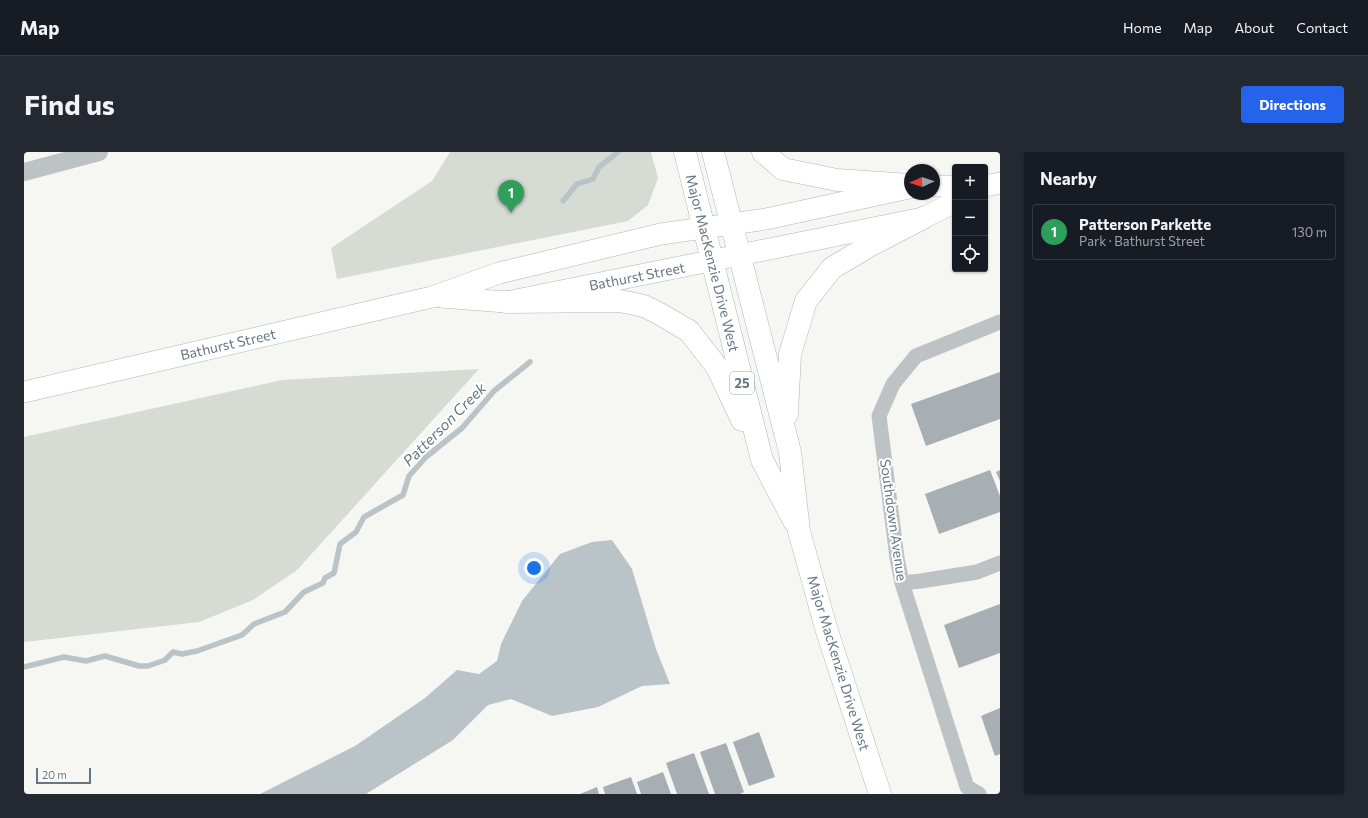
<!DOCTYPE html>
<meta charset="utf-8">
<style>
:root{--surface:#171b24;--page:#242831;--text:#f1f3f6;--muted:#9ea1a6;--line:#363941;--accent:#2563eb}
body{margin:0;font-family:Commissioner,sans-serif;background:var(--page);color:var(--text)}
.controls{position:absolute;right:12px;top:12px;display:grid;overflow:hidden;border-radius:4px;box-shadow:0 1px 3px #0004}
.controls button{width:36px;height:36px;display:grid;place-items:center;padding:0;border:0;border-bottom:1px solid var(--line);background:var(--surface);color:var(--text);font:20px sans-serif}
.compass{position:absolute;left:880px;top:12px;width:36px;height:36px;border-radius:50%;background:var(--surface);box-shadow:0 1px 3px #0004;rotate:267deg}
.scale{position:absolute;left:12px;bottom:10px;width:55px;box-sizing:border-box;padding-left:4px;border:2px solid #677782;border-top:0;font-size:11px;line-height:14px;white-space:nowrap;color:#677782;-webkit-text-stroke:3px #fff;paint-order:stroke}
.you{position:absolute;left:510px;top:416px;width:14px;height:14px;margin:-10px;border:3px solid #fff;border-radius:50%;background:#1a73e8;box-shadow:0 0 0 6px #1a73e833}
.badge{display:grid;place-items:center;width:26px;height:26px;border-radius:50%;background:var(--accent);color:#fff;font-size:13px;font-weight:700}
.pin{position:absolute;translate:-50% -33px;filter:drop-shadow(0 1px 2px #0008)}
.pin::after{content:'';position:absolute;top:21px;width:14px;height:12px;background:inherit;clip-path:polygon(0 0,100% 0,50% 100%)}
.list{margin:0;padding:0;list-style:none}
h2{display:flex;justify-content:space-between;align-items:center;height:52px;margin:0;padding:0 16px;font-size:17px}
h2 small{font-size:13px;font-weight:400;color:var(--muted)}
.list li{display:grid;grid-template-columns:26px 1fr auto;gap:12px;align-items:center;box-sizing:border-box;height:56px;margin:0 8px 8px;padding:0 8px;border:1px solid var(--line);border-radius:4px}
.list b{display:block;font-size:15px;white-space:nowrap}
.list p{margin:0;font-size:13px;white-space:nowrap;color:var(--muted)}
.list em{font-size:13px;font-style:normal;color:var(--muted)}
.icon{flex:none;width:22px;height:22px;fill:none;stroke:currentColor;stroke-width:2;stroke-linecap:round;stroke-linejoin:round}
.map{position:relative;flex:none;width:976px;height:642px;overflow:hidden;border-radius:4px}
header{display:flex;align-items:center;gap:24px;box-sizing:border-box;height:56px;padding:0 20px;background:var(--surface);border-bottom:1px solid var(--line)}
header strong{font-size:19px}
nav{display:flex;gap:22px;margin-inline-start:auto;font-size:14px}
.intro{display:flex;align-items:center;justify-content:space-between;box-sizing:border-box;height:96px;padding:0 24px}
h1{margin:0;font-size:28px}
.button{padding:10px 18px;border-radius:4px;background:var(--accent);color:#fff;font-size:14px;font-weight:700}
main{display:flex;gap:24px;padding:0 24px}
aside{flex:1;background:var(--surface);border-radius:4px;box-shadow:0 1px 3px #0004}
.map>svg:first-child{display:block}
.green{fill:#d6dbd3}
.water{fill:#b9c3c8}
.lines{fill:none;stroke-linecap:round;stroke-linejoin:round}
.stream{stroke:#b9c3c8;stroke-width:5.5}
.building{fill:#a7afb4}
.secondary-casing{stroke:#b0b6ba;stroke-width:22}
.primary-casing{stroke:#b1b6b9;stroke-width:23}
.minor{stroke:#bdc2c5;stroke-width:15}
.tertiary{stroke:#bdc2c5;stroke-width:18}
.secondary{stroke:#fff;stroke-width:21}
.primary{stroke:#fff;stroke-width:22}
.labels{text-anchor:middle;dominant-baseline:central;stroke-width:4;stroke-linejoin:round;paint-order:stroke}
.shield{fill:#fff;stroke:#95a0a8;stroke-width:1}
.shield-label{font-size:13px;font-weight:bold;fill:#677782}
.street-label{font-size:14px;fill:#677782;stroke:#fff}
.water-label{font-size:15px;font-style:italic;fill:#63777f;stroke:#fff}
</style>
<header>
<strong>Map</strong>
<nav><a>Home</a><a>Map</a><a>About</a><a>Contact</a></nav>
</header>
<div class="intro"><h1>Find us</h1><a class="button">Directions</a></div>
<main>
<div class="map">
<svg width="976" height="642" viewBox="0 0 976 642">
<rect width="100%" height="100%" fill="#f6f6f3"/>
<path class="green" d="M426 0H627L634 26 624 53 604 69 313 127 307 96 408 29Z
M455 217 273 418 229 448 175 470 0 490V285L258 228Z"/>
<path class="water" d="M588 388 608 417 632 497 646 532 618 534 574 555 528 564 487 547 464 553 429 588 342 642H236L331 594 401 546 433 518 455 522 473 509 477 492 498 449 536 402 568 390Z"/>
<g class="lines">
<path class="stream" d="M539 49 553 32 569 27 575 15 594 0
M0 515 40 505 62 509 81 504 115 514H124L141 508 149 500 158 502 173 499 218 483 230 472 261 460 280 440 299 431 301 426 310 421 316 392 332 380 340 365 379 343 385 324 402 305 438 276 470 239 506 210"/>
</g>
<path class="building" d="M976 220V267L902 294 887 252Z
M966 318 976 344V360L915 382 901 342Z
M976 318V329L972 320Z
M976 452V501L935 516 920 473Z
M976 556V602L971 604 957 564Z
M735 580 751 625 725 634 709 590Z
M702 591 720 640 716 642H691L676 600Z
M670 601 685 642H653L642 611Z
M639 620 647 642H617L613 630Z
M607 625 613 642H581L579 635Z
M573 635 575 642H556Z"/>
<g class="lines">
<defs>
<path id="secondary" d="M910 34H931
M961 34 976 31
M417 145 482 150 899 66 931 50
M0 240 408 145 475 121 637 82 742 67 885 36"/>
<path id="primary" d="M661 0 738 308 770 369
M689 0 766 300 775 379 802 476 856 642
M739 0 759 17 813 28 886 33
M482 150 596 149 620 154 636 162 665 179 693 215 718 268
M763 262 766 202 782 149 808 116 845 94 899 66"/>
</defs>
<use href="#secondary" class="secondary-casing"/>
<use href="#primary" class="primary-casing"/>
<path class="minor" d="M878 431 897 429 953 420 976 411
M955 642 943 635 878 431 873 406 855 264 869 232 892 204 976 170"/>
<path class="tertiary" d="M0 20 75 0"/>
<use href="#secondary" class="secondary"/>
<use href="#primary" class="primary"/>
</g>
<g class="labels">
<rect class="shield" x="706" y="220" width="24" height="22" rx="3"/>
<g class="shield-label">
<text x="718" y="231">25</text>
</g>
<g class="street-label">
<text transform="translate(689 111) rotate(76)">Major MacKenzie Drive West</text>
<text transform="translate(613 124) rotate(-11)">Bathurst Street</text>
<text transform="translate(204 192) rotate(-13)">Bathurst Street</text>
<text transform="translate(870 368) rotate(82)">Southdown Avenue</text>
<text transform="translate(815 511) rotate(73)">Major MacKenzie Drive West</text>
</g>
<g class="water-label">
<text transform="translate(420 272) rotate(-45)">Patterson Creek</text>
</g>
</g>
</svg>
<div class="controls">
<button>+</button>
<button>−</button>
<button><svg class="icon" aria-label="locate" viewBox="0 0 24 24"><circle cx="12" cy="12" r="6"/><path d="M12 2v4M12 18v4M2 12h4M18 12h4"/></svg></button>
</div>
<svg class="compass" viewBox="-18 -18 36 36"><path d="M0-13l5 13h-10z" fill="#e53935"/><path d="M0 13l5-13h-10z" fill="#9ea1a6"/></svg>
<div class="scale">20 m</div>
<div class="you"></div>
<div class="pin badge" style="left:487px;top:61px;background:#2e9e5b">1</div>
</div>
<aside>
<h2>Nearby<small></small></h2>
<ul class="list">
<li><span class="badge" style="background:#2e9e5b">1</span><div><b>Patterson Parkette</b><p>Park · Bathurst Street</p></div><em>130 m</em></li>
</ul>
</aside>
</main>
